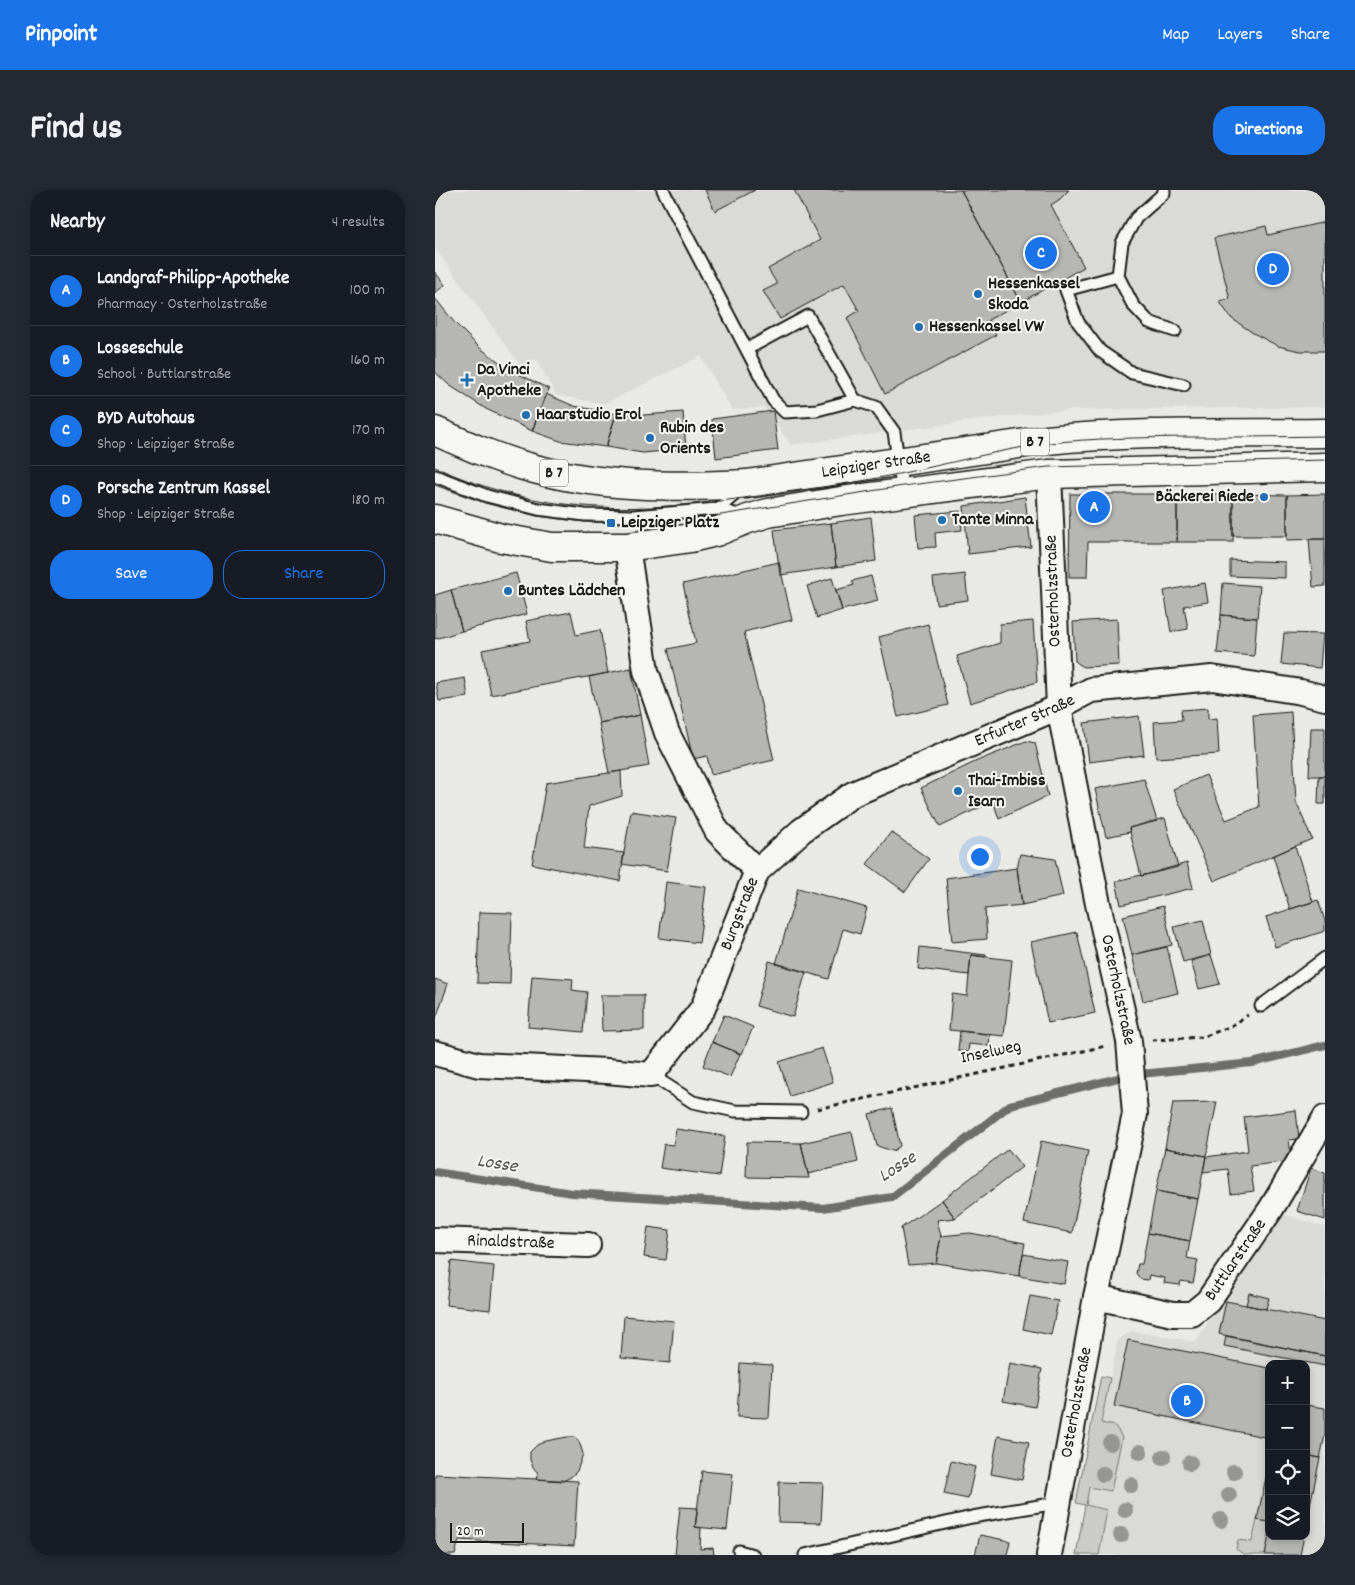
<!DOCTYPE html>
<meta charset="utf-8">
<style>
:root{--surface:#171b24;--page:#242831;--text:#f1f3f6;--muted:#9ea1a6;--line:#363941;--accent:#1a73e8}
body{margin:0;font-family:Dekko,sans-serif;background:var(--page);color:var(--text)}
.controls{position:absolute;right:15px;bottom:15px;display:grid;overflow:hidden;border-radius:10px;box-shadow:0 2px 8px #0003}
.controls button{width:45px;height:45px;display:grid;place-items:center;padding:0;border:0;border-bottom:1px solid var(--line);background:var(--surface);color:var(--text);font:25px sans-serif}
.scale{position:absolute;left:15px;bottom:12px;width:74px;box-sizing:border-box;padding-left:5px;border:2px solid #1c1c1c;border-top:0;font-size:14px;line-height:18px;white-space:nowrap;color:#1c1c1c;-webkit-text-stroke:4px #f6f6f2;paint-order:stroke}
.you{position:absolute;left:544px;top:666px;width:18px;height:18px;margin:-12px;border:4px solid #fff;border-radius:50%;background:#1a73e8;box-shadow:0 0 0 8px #1a73e833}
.badge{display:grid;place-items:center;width:32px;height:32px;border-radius:50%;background:var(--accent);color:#fff;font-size:16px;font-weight:700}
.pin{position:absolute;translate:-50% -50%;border:2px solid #fff;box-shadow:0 1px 5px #0006}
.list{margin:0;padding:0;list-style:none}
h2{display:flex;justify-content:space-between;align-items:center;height:65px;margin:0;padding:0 20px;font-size:21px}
h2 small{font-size:16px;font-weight:400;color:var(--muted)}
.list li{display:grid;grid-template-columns:32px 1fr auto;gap:15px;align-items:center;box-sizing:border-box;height:70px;padding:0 20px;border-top:1px solid var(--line)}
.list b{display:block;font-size:19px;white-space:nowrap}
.list p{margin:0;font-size:16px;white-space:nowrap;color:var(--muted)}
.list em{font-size:16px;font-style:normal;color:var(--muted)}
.actions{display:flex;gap:10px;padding:15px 20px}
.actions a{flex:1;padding:11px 0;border:1px solid var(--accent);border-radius:20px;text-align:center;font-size:18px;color:var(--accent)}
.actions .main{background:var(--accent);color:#fff}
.icon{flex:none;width:28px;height:28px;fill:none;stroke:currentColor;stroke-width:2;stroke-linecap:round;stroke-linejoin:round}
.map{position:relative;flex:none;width:890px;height:1365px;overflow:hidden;border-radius:20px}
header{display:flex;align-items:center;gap:30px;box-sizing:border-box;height:70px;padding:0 25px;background:var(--accent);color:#fff}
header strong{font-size:24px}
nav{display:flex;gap:28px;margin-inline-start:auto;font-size:18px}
.intro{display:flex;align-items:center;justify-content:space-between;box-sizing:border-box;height:120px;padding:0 30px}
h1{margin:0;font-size:35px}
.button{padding:12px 22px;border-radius:20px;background:var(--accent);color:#fff;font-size:18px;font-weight:700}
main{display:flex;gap:30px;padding:0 30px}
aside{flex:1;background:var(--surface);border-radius:20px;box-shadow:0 2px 8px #0003}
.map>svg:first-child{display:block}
.built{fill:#dadad6;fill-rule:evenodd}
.green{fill:#cbcbc7;stroke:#747472}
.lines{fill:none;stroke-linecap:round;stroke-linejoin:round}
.stream{stroke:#6d6d6c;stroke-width:8}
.building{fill:#b6b6b3;stroke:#1c1c1c}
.lane-casing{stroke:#1c1c1c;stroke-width:15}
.street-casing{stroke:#1c1c1c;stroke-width:28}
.primary-casing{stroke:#1c1c1c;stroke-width:31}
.path{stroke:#1c1c1c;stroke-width:3;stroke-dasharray:5 4;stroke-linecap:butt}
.lane{stroke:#f6f6f2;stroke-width:11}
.street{stroke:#f6f6f2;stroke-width:24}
.primary{stroke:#f6f6f2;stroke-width:28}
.tram{stroke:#1c1c1c;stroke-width:1}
.tree{fill:#959592}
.poi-dot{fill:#1f6fb2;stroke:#f6f6f2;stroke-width:2}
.labels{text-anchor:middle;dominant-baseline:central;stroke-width:4;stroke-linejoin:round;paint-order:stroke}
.shield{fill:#f6f6f2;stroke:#5d5d5c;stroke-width:1}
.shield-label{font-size:16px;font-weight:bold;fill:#1c1c1c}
.poi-label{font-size:18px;font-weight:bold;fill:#1c1c1c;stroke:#f6f6f2;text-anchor:start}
.street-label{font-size:18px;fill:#1c1c1c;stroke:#f6f6f2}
.water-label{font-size:19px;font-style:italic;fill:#525251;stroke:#f6f6f2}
</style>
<header>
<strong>Pinpoint</strong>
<nav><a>Map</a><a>Layers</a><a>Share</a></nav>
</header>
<div class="intro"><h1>Find us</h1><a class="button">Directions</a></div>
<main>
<aside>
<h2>Nearby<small>4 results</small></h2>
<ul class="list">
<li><span class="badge">A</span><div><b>Landgraf-Philipp-Apotheke</b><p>Pharmacy · Osterholzstraße</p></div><em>100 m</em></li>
<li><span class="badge">B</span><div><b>Losseschule</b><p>School · Buttlarstraße</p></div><em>160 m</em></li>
<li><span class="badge">C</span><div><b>BYD Autohaus</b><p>Shop · Leipziger Straße</p></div><em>170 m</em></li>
<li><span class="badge">D</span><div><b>Porsche Zentrum Kassel</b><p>Shop · Leipziger Straße</p></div><em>180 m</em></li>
</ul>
<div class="actions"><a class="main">Save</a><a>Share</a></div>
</aside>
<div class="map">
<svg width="890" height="1365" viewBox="0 0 890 1365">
<rect width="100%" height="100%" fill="#e9e9e5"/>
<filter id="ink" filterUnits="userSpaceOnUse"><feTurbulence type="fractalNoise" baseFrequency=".02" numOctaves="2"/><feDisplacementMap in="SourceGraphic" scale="10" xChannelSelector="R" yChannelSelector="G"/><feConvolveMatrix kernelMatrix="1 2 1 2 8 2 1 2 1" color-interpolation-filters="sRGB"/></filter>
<g filter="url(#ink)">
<path class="built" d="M0 0H890V217L635 220 558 228 356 255 329 217 297 220 266 166 169 214 121 205 101 169 86 176 0 58Z
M845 1023 890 1037V1365H641L683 1149 697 1141 761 1152 785 1112ZM834 1174H871V1346H834Z"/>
<path class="green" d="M666 1186 675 1188 666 1233 680 1236 687 1247 676 1301 654 1297 651 1315 672 1320 664 1365H641L650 1315 641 1313Z
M822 1330 834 1332V1346L830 1365H810L801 1359 803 1350 817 1352Z"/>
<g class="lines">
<path class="stream" d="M0 982 137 1003 388 1018 457 1007 575 915 695 885 817 873 890 855"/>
</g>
<path class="building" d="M270 0H320L280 21Z
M359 0H526L586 112 553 130 561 145 450 204 412 128 424 121 409 94 345 129 328 101 342 94 333 79 385 50Z
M526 0H634L625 9 616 15 649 77 586 112Z
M890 32V161H865L843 156 818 143 796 128 784 111 795 109 779 48 831 36 833 45Z
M0 82 10 95 0 103Z
M0 108 19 132 45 158 74 179 114 199 97 241 51 219 14 195 0 182Z
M111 204 139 216 181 224 171 257 125 251 97 241Z
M338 221 343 260 281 268 277 229Z
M248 222 251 259 208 263 171 257 181 224 209 225Z
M635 304H742V352H653L652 387H634Z
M742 304H798V352H742Z
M798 304 852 305V346H798Z
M890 304V349L852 350V305Z
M590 307 596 357 533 364 529 316Z
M525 321 527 340 500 343 501 357 483 358 480 325Z
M436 327 441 371 401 377 396 333Z
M396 333 401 377 345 385 339 340Z
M874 349H890V396L878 397Z
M795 370 850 372V388L795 386Z
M344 372 357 430 309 442 339 570 276 585 272 566 258 569 233 459 261 453 248 394Z
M81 383 92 424 27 441 16 400Z
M530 384 533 410 501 414 498 388Z
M436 386 443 411 407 420 401 400 419 395 417 391Z
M397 388 407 420 382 428 372 396Z
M770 393 773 412 749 416 753 439 736 442 729 401Z
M788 393 825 396 822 428 786 425Z
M16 400 27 441 0 449V405Z
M136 422 141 445 165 440 173 483 56 505 47 460 95 451 91 431Z
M786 425 822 428 819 466 782 463Z
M682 429 684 475 648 477 640 471 638 432Z
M598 431 602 492 535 513 522 466 565 453V434Z
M493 434 513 515 463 527 444 447Z
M849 443 888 444 885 478 846 474Z
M196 478 205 525 164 533 154 487Z
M30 488 33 507 4 511 1 493Z
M773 518V529L782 528 784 564 721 568 719 532 747 530 746 520Z
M856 522 861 612 877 649 779 691 738 599 771 585 791 630 824 617 818 525Z
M205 525 214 576 174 583 164 533Z
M704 526 709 565 654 572 649 533Z
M876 538H890V586H874Z
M591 551 600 553 613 606 564 629 558 611 505 637 486 598 542 571Z
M186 581 187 606 154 616 149 658 189 663 185 691 97 674 111 593Z
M884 586H890V614H883Z
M709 589 722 631 694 638 695 642 671 647 660 599Z
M196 621 241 628 232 681 187 674Z
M730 628 743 677 706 686 694 638Z
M456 642 494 669 470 702 432 674Z
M860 656 878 712 855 719 838 666Z
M585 664 620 669 628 706 587 715 582 678Z
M752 673 758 698 686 715 681 691 706 685V686Z
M582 678 587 715 550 719 552 749 517 752 511 688Z
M231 692 271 697 264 753 224 748Z
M363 698 432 718 425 744 408 739 394 789 341 774Z
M883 710 890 731V741L840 757 831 727Z
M728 716 737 755 697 765 688 726Z
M44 722 77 723 75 794 42 793Z
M768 730 776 765 748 772 739 737Z
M642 742 660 823 613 833 596 752Z
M485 757 551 765 550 767 536 765 534 785 483 779Z
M732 757 743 803 708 811 697 765Z
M536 765 577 770 569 846 514 840 517 804 532 806Z
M776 765 785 794 764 799 756 771Z
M334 771 371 782 358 827 321 816Z
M97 786 138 789 137 800 152 802 148 842 93 837Z
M0 789 13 794 1 828H0Z
M166 805H209V840L167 841Z
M289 825 318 837 307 864 277 852Z
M525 841 555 844 554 856 534 854 533 862 523 861Z
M277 852 305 864 295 887 268 876Z
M387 858 398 892 355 906 344 872Z
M782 912 771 966 730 958 738 913Z
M457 918 465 956 458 961 442 956 434 924Z
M861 920 864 949 854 950 857 971 815 976 819 1001 796 1004 793 979 768 982 771 967 813 961 809 927Z
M241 939 290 946 284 986 225 978 229 954 238 955Z
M417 942 423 972 373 984 366 953Z
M606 951 653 961 637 1043 589 1033Z
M312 952 366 953 374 988 311 987Z
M730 958 771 966 763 1009 721 1001Z
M573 959 587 977 520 1028 507 1010Z
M876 978 890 983V1030L862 1021Z
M721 1001 763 1009 755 1051 713 1043Z
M507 1010 520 1028 502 1030 506 1046 501 1073 473 1075 466 1038Z
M213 1037 235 1040 231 1070 209 1067Z
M535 1043 590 1053 584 1086 501 1073 506 1046Z
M713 1043 755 1051 752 1068 763 1070 758 1093 746 1091 745 1095 729 1093 730 1088 714 1085 713 1090 705 1089 701 1083 703 1074H707Z
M588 1064 633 1072 629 1094 584 1086Z
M16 1071 59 1076 55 1120 11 1115Z
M814 1103 834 1108 831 1119 811 1115Z
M595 1106 623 1111 616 1145 588 1139Z
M791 1111 890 1131V1166L784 1144Z
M189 1126 239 1131 235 1173 186 1168Z
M791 1146 890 1166V1176L789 1156Z
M693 1150 834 1178V1248L679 1216Z
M305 1173 337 1175 334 1228 302 1227Z
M575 1173 607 1179 600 1217 568 1211Z
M871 1215 890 1218V1245L885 1268 871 1265Z
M563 1246 594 1252 587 1290 556 1284Z
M132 1247H139L143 1250 146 1257 148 1264 142 1281 136 1287 128 1291 101 1289 103 1283 98 1277 95 1270V1262L102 1255 111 1251Z
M871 1265 885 1268 871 1334Z
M516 1271 540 1277 533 1309 509 1304Z
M834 1273V1332L822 1330Z
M267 1281 298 1284 292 1340 260 1337Z
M0 1284 143 1291 139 1356 24 1350 20 1365H0Z
M344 1292 388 1293 386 1333 343 1332Z
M245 1317 263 1318 260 1337 266 1338 265 1359 278 1358 279 1365H240Z
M545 1345 575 1351 572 1365H540Z
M834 1346H869L865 1365H830Z"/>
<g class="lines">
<defs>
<path id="lane" d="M228 0 338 210 350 222 382 220 420 210 441 217 459 242 468 303
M729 0V3L701 28 687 53 683 86 698 115 714 132 740 141
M683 86 631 100 643 132 665 161 697 183 749 195
M312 159 373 126 420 210
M0 286 52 306 103 319 150 325 198 326 283 319 309 327
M283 319 307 298
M826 816 890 768
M216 885 258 912 300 921 366 922
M304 1361 318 1365
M370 1365 537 1327 622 1313"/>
<g id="street">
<path d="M192 357 211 481 232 543 282 641 322 681"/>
<path id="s1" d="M0 863 44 875 172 881 216 885 268 818 322 681 366 641 418 604 624 517 656 500 777 488 866 502 890 508"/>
<path id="s2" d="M0 1050 153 1055"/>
<path id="s3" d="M661 1107 738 1124H757L773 1111 836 1019 890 928"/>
<path id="s4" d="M614 1365 661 1107 700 924 694 851 663 714 624 517 614 284"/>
</g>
<g id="primary">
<path id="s5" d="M0 241C29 254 58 267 89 276 160 297 238 298 312 294L612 250C704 241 797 244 890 243"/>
<path d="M0 329 66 348 117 357H192L256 348 281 342 313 329 333 323 406 311 614 284 890 277"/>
</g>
</defs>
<use href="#lane" class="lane-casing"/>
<use href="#street" class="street-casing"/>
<use href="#primary" class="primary-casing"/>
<path class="path" d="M717 850 768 847 796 836 813 825
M382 919 671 856"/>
<use href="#lane" class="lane"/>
<use href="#street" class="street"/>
<use href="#primary" class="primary"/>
<path class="tram" d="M0 277C117 330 214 322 337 304 379 298 421 293 463 284 513 274 563 260 614 253 659 248 704 248 749 247 796 247 843 247 890 246
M0 295 50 313 102 326 150 332 199 333 267 328 468 296 613 277 890 270"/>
</g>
<g class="tree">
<circle cx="675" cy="1253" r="8"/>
<circle cx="705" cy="1262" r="8"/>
<circle cx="728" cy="1267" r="8"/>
<circle cx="755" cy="1273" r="8"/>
<circle cx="799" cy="1282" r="8"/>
<circle cx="668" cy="1284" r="8"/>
<circle cx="696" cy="1295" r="8"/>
<circle cx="794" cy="1305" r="8"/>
<circle cx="690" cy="1320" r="8"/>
<circle cx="786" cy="1330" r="8"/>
<circle cx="686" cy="1345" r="8"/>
</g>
</g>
<g class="poi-dot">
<circle cx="543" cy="104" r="5"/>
<circle cx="484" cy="137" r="5"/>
<path d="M29.5 182.5h5v5h5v5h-5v5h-5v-5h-5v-5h5z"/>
<circle cx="91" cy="225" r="5"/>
<circle cx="215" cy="248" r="5"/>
<circle cx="829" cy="307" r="5"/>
<circle cx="507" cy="330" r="5"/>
<rect x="171" y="328" width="10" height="10" rx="2.5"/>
<circle cx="73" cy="401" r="5"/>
<circle cx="523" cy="601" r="5"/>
</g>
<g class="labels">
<g class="shield">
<rect x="586" y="238.5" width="28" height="27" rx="4"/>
<rect x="105" y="269.5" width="28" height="27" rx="4"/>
</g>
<g class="shield-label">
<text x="600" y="252">B 7</text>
<text x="119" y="283">B 7</text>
</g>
<g class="poi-label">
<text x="553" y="94">Hessenkassel<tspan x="553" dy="21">Skoda</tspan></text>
<text x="494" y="137">Hessenkassel VW</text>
<text x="42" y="180">Da Vinci<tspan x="42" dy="21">Apotheke</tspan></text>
<text x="101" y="225">Haarstudio Erol</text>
<text x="225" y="238">Rubin des<tspan x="225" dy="21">Orients</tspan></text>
<text x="819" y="307" text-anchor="end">Bäckerei Riede</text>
<text x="517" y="330">Tante Minna</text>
<text x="186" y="333">Leipziger Platz</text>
<text x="83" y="401">Buntes Lädchen</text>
<text x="533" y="591">Thai-Imbiss<tspan x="533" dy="21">Isarn</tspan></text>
</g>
<g class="street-label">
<text stroke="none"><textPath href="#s5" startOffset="451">Leipziger Straße</textPath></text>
<text transform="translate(619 401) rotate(-92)">Osterholzstraße</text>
<text stroke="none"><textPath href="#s1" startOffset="760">Erfurter Straße</textPath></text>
<text stroke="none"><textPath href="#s1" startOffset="404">Burgstraße</textPath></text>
<text transform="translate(682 800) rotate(78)">Osterholzstraße</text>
<text transform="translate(556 863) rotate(-12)">Inselweg</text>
<text stroke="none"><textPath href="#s2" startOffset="76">Rinaldstraße</textPath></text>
<text stroke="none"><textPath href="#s3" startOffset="168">Buttlarstraße</textPath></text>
<text stroke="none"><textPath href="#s4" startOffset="155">Osterholzstraße</textPath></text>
</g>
<g class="water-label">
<text transform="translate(62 975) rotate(9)">Losse</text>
<text transform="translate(463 978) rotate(-33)">Losse</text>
</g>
</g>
</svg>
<div class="controls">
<button>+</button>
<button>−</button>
<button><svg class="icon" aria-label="locate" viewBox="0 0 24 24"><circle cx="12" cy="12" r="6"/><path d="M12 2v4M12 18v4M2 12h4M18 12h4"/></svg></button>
<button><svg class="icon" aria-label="layers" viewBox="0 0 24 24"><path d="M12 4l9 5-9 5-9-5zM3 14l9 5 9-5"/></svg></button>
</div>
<div class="scale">20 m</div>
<div class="you"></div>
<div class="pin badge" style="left:659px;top:317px">A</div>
<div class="pin badge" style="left:752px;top:1211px">B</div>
<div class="pin badge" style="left:606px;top:63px">C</div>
<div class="pin badge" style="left:838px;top:79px">D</div>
</div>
</main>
